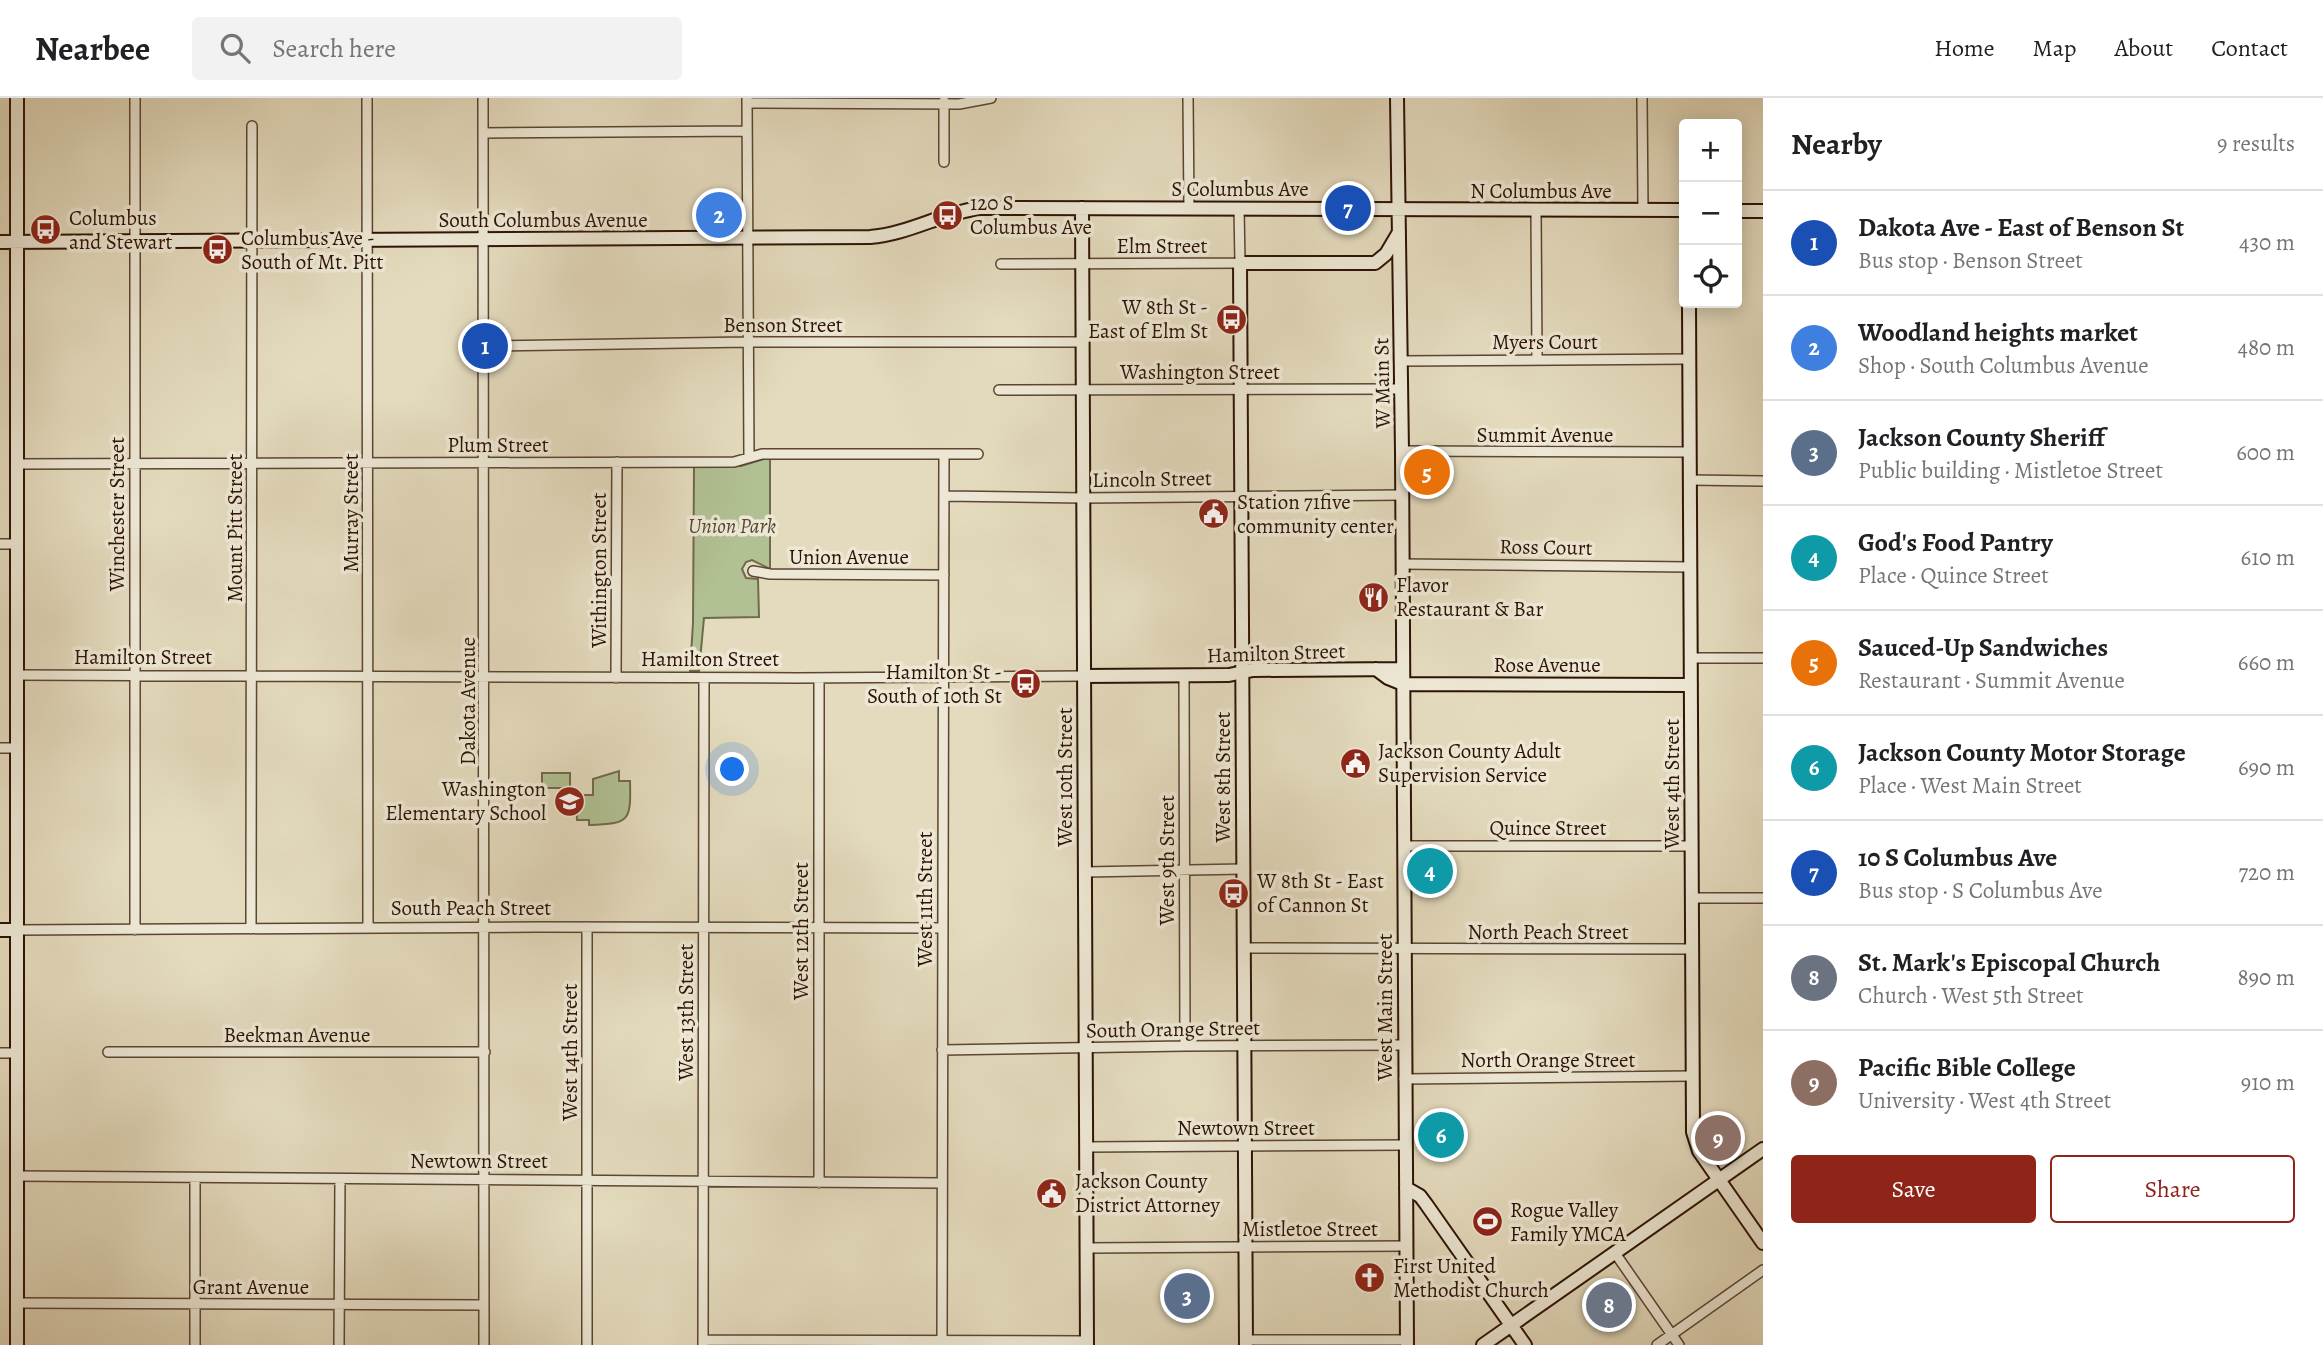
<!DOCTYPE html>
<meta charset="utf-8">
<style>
:root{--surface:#fff;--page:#f2f2f2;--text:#202124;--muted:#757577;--line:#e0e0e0;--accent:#8f2418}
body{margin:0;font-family:Alegreya,serif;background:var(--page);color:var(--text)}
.controls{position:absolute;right:21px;top:21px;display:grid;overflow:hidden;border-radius:7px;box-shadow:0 4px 18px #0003}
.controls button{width:63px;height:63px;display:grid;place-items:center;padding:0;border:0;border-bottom:2px solid var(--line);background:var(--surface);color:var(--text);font:35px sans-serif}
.you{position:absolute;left:733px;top:672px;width:24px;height:24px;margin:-18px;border:5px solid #fff;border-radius:50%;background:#1a73e8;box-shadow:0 0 0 10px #1a73e833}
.badge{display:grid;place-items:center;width:46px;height:46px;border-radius:50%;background:var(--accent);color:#fff;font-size:23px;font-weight:700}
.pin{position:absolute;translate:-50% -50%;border:4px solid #fff;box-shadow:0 2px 7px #0006}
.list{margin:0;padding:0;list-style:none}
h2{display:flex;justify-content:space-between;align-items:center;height:91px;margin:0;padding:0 28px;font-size:30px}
h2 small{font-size:23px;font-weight:400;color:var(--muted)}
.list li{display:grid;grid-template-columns:46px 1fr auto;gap:21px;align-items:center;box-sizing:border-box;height:105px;padding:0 28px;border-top:2px solid var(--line)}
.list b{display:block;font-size:26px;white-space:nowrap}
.list p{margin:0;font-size:23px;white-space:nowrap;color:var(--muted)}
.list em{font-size:23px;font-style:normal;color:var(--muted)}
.actions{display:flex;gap:14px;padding:21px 28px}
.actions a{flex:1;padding:16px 0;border:2px solid var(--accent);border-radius:7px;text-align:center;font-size:24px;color:var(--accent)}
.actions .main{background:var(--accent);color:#fff}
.icon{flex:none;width:38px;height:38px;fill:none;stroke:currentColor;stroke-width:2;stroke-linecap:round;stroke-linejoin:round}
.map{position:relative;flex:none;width:1763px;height:1247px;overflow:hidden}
header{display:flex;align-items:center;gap:42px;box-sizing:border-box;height:98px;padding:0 35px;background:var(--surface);border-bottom:2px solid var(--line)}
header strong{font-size:33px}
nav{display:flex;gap:38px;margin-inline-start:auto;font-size:24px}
.search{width:490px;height:63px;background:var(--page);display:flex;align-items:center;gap:18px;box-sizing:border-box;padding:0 24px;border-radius:7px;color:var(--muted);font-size:26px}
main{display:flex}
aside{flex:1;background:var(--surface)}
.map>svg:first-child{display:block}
.green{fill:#b1c194;stroke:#706a4c;stroke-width:2}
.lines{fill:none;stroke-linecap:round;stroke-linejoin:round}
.street-casing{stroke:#5c4533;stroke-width:12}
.secondary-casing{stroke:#2e1305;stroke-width:16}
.street{stroke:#ede8d5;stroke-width:9}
.secondary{stroke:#ede8d5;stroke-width:12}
.labels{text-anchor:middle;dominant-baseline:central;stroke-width:7;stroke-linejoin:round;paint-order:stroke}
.street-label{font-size:21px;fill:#2e1305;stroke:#ede8d5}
.poi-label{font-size:21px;fill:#2e1305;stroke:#ede8d5;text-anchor:start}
.park-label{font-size:21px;font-style:italic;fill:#554730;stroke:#ede8d5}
</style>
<header>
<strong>Nearbee</strong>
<div class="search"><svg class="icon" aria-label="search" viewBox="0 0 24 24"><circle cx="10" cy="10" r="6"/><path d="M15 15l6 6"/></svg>Search here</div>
<nav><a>Home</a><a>Map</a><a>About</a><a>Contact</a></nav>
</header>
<main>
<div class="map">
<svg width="1763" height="1247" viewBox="0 0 1763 1247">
<rect width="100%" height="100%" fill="#e4dbbe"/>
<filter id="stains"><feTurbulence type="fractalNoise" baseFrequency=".00286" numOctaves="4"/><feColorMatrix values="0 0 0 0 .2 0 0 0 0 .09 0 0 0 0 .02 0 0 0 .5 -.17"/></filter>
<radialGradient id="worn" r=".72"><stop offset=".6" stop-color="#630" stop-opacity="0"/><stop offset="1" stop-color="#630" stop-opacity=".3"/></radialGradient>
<path class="green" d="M770 359V471L752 462 746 464 742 471 746 480 758 481 759 519 704 520 699 573H690L693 525 694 369 741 368Z
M619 673V683H630C631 723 630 726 589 727V722H577L576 697H593V681Z
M542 675H570V690H542Z"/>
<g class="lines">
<defs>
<path id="street" d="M367 0 368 830
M483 0 484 1247
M747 0 749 359
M1188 0 1189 110
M1642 0 1643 112
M747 5 959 6 991 0
M483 35 747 33
M944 64V3
M1536 112 1537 262
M1001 166 1240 165 1239 110
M485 248 748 244H1082
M1401 263 1689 261
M999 292 1401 291
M1402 353 1689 354
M17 366 734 364 762 356H978
M1689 382 1763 383
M945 398 1083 400 1402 397
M0 446H17
M1402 466 1690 469
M753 473 770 476 944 477
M1691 560H1763
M17 577 798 580 1084 578
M1184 577 1185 948
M616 580 617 364
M0 650H16
M1404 748H1691
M1085 774 1243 771
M1691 800H1763
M251 831 252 28
M17 832 537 829 942 830
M135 832V0
M1244 850 1691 851
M942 952 1185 948 1405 947
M108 954H485
M0 955H17
M1404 981 1691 978
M1087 1049 1405 1047
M17 1078 942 1085
M819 1085V580
M1088 1150 1406 1148
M1615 1155 1679 1247
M17 1205 484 1207
M703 1242 1087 1243
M1246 1242H1407
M195 1247V1080
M339 1247 340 1081
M587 1247V829
M703 1247 704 580
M942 1247 944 356
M1657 1247 1763 1172"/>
<path id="secondary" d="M1397 0 1402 353 1407 1247
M1082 110 1087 1247
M1737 113H1763
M0 144 870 139C909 136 941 115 980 110L1684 112
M1689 205 1693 1034 1699 1053 1763 1145
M1376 571 1388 580 1403 586 1691 587
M1084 578 1229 577 1253 572 1403 571
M0 832H17
M1406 1090 1420 1098 1426 1106 1525 1247
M17 1247V0
M1246 1247 1240 165H1375L1386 156 1399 134
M1483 1247 1763 1051"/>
</defs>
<use href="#street" class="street-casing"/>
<use href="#secondary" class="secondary-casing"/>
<use href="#street" class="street"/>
<use href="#secondary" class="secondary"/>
</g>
<defs>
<symbol id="bus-disc" viewBox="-11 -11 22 22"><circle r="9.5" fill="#8f2418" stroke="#ede8d5"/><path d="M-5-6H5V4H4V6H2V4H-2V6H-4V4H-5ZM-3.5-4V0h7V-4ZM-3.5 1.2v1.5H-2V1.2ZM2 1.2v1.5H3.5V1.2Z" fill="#fff"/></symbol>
<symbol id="civic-disc" viewBox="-11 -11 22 22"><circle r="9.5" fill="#8f2418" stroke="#ede8d5"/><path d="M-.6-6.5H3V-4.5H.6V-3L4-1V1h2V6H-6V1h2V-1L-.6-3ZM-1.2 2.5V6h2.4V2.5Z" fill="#fff"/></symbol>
<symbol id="restaurant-disc" viewBox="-11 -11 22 22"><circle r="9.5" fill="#8f2418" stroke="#ede8d5"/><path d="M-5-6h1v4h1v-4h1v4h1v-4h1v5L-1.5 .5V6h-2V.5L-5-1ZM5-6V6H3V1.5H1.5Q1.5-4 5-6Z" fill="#fff"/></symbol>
<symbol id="school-disc" viewBox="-11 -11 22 22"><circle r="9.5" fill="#8f2418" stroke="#ede8d5"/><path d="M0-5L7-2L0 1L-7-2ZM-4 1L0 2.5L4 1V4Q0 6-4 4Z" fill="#fff"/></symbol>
<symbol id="stadium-disc" viewBox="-11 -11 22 22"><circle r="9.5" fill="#8f2418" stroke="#ede8d5"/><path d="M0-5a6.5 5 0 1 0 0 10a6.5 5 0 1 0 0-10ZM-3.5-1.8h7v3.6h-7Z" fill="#fff"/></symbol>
<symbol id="church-disc" viewBox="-11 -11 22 22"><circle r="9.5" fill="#8f2418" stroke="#ede8d5"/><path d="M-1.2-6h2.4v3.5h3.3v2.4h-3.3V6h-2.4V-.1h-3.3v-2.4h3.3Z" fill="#fff"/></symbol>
</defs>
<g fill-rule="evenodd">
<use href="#bus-disc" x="930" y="100" width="35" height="35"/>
<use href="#bus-disc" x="28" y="114" width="35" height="35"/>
<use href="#bus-disc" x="200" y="134" width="35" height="35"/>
<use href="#bus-disc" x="1214" y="204" width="35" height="35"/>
<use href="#civic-disc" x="1196" y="398" width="35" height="35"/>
<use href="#restaurant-disc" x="1356" y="482" width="35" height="35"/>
<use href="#bus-disc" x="1008" y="568" width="35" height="35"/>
<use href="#civic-disc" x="1338" y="648" width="35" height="35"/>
<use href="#school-disc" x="552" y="686" width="35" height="35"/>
<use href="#bus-disc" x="1216" y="778" width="35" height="35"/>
<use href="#civic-disc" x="1034" y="1078" width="35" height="35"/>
<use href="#stadium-disc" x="1470" y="1106" width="35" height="35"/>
<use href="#church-disc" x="1352" y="1162" width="35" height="35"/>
</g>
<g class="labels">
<g class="street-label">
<text x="1240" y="91">S Columbus Ave</text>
<text x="1541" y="93">N Columbus Ave</text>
<text x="543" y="122">South Columbus Avenue</text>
<text x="1162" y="148">Elm Street</text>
<text x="783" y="227">Benson Street</text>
<text x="1545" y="244">Myers Court</text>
<text x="1200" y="274">Washington Street</text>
<text transform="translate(1382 285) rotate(-91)">W Main St</text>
<text x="1545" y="337">Summit Avenue</text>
<text x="498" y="347">Plum Street</text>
<text transform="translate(1152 381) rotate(-1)">Lincoln Street</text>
<text transform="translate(351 415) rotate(-90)">Murray Street</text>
<text transform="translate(117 416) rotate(-90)">Winchester Street</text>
<text transform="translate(235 430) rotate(-90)">Mount Pitt Street</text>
<text transform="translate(1546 449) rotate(1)">Ross Court</text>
<text x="849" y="459">Union Avenue</text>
<text transform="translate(599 472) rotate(-90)">Withington Street</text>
<text transform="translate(1276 555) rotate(-2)">Hamilton Street</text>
<text x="143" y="559">Hamilton Street</text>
<text x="710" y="561">Hamilton Street</text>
<text x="1547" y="567">Rose Avenue</text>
<text transform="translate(468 603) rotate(-90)">Dakota Avenue</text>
<text transform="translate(1065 679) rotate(-90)">West 10th Street</text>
<text transform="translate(1223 679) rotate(-90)">West 8th Street</text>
<text transform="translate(1672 686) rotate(-90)">West 4th Street</text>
<text x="1548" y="730">Quince Street</text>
<text transform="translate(1167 762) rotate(-90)">West 9th Street</text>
<text transform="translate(925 801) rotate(-90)">West 11th Street</text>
<text x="471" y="810">South Peach Street</text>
<text transform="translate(801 833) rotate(-90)">West 12th Street</text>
<text x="1548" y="834">North Peach Street</text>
<text transform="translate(1385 909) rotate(-90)">West Main Street</text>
<text transform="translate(686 914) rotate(-90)">West 13th Street</text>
<text transform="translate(1173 931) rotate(-1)">South Orange Street</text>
<text x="297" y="937">Beekman Avenue</text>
<text transform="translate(570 954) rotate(-90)">West 14th Street</text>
<text x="1548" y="962">North Orange Street</text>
<text x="1246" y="1030">Newtown Street</text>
<text x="479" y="1063">Newtown Street</text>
<text x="1310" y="1131">Mistletoe Street</text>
<text x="251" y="1189">Grant Avenue</text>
</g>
<g class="poi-label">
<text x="970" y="105">120 S<tspan x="970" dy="24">Columbus Ave</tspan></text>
<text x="69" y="120">Columbus<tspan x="69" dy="24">and Stewart</tspan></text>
<text x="241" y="140">Columbus Ave -<tspan x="241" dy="24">South of Mt. Pitt</tspan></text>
<text x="1208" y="209" text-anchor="end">W 8th St -<tspan x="1208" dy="24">East of Elm St</tspan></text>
<text x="1237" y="404">Station 71five<tspan x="1237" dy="24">community center</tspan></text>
<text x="1396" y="487">Flavor<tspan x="1396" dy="24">Restaurant &amp; Bar</tspan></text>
<text x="1002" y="574" text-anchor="end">Hamilton St -<tspan x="1002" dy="24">South of 10th St</tspan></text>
<text x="1378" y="653">Jackson County Adult<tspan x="1378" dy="24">Supervision Service</tspan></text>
<text x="546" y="691" text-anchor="end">Washington<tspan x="546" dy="24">Elementary School</tspan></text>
<text x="1257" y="783">W 8th St - East<tspan x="1257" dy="24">of Cannon St</tspan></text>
<text x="1075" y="1083">Jackson County<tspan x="1075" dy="24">District Attorney</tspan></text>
<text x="1510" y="1112">Rogue Valley<tspan x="1510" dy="24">Family YMCA</tspan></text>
<text x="1393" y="1168">First United<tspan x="1393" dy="24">Methodist Church</tspan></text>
</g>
<g class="park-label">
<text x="732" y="428">Union Park</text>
</g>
</g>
<rect width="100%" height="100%" filter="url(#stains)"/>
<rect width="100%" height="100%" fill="url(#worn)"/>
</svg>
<div class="controls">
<button>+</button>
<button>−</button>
<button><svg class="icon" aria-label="locate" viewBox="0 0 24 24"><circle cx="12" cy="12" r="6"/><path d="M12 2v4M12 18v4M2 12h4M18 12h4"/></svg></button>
</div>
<div class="you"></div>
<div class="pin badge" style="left:485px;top:248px;background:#1a4fb4">1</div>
<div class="pin badge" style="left:719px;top:117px;background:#3f7fe0">2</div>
<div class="pin badge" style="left:1187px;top:1198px;background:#5c6f8a">3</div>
<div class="pin badge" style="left:1430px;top:773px;background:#0f9aa8">4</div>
<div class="pin badge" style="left:1427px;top:374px;background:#e8710a">5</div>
<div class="pin badge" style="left:1441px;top:1037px;background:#0f9aa8">6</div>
<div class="pin badge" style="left:1348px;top:110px;background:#1a4fb4">7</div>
<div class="pin badge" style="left:1609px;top:1207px;background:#6b7280">8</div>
<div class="pin badge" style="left:1718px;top:1040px;background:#8d6e63">9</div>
</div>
<aside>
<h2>Nearby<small>9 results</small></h2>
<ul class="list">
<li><span class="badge" style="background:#1a4fb4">1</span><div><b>Dakota Ave - East of Benson St</b><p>Bus stop · Benson Street</p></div><em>430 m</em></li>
<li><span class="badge" style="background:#3f7fe0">2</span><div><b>Woodland heights market</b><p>Shop · South Columbus Avenue</p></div><em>480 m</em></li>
<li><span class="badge" style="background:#5c6f8a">3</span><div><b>Jackson County Sheriff</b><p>Public building · Mistletoe Street</p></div><em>600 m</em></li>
<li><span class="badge" style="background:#0f9aa8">4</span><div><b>God's Food Pantry</b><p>Place · Quince Street</p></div><em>610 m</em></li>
<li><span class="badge" style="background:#e8710a">5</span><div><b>Sauced-Up Sandwiches</b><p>Restaurant · Summit Avenue</p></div><em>660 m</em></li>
<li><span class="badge" style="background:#0f9aa8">6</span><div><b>Jackson County Motor Storage</b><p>Place · West Main Street</p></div><em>690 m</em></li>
<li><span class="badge" style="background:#1a4fb4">7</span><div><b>10 S Columbus Ave</b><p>Bus stop · S Columbus Ave</p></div><em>720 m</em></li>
<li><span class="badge" style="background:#6b7280">8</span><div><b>St. Mark's Episcopal Church</b><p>Church · West 5th Street</p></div><em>890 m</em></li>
<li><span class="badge" style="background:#8d6e63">9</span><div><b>Pacific Bible College</b><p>University · West 4th Street</p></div><em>910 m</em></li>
</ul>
<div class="actions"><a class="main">Save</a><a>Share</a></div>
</aside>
</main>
